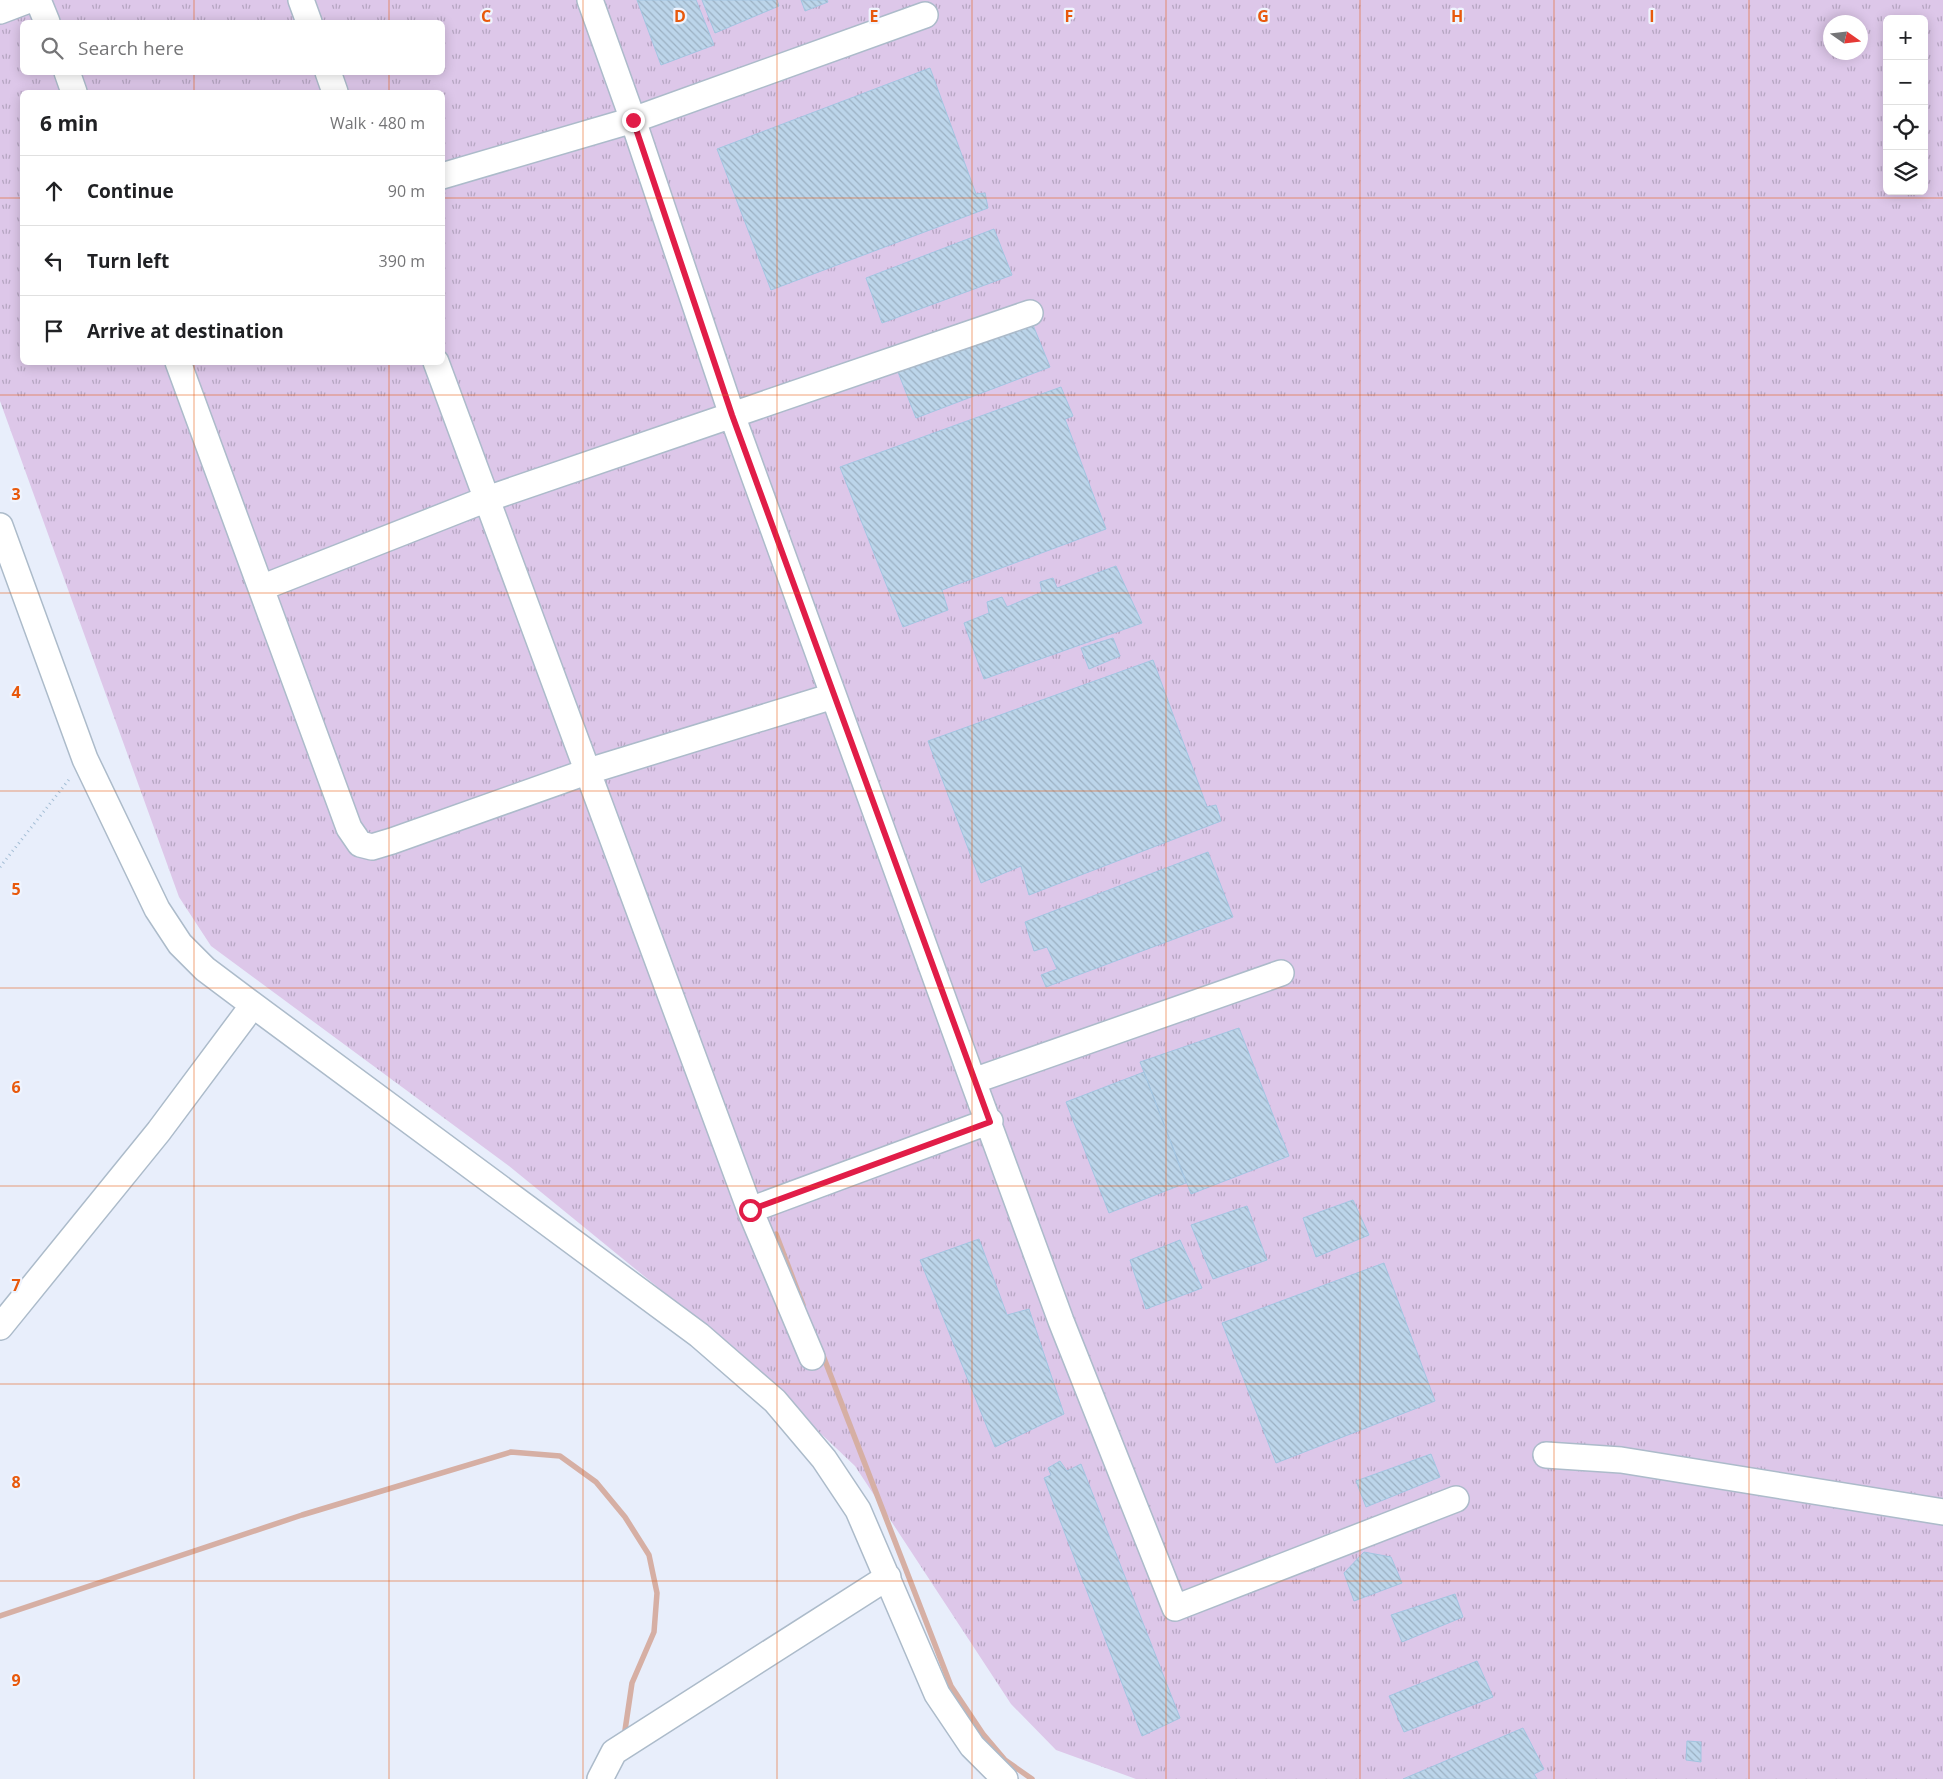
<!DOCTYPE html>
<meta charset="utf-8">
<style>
:root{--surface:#fff;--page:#f6f6f6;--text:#202124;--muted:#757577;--line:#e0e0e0}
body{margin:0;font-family:"Open Sans",sans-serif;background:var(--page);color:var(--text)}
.controls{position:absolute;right:15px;top:15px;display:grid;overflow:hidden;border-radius:8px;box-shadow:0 2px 12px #0003}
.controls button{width:45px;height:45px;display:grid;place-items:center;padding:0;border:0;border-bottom:1px solid var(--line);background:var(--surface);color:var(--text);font:25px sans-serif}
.compass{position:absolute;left:1823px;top:15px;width:45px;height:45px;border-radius:50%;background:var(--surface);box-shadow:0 2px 12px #0003;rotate:104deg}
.stop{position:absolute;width:15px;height:15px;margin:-11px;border:4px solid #e11d48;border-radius:50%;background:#fff}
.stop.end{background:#e11d48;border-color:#fff;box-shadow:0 1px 5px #0008}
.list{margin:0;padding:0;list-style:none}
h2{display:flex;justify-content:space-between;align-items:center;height:65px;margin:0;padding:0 20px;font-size:21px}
h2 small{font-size:16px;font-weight:400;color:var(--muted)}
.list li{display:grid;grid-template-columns:32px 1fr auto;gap:15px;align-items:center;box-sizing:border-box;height:70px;padding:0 20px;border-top:1px solid var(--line)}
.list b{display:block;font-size:19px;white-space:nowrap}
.list em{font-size:16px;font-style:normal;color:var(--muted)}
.icon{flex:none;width:28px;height:28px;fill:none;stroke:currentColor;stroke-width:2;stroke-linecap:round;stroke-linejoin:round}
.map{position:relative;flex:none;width:1943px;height:1779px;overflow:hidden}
.search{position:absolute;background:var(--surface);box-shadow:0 2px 12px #0003;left:20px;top:20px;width:425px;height:55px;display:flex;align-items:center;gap:12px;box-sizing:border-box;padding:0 18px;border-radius:8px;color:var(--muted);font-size:19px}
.panel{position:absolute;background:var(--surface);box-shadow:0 2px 12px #0003;left:20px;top:90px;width:425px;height:275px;border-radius:8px}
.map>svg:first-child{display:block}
.grass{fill:url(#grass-tufts);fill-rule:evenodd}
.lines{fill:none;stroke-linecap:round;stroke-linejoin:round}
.stream{stroke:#d6afa4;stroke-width:5.5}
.building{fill:url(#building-back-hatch);stroke:#a3c5e1}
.minor-casing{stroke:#acbbca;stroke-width:28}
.path{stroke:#a4bed5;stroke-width:3;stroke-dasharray:1 4;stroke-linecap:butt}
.minor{stroke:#fff;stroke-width:25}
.route{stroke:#e11d48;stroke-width:6}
.grid{fill:none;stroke:#e8590c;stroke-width:1;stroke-opacity:0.55}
.grid-label{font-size:16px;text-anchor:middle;font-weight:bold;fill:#e8590c;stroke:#eff4fe;stroke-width:4.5;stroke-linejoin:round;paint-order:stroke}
</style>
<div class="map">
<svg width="1943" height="1779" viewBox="0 0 1943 1779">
<defs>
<pattern id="grass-tufts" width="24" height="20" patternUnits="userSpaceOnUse" patternTransform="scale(1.25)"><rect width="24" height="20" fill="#ddc7e9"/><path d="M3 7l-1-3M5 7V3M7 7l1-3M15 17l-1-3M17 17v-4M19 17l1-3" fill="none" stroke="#b5a5c1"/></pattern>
<pattern id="building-back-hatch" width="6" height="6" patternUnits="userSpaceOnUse" patternTransform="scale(1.25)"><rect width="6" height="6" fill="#bcd5ea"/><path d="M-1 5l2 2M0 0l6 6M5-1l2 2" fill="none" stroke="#9bb0c2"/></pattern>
</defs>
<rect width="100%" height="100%" fill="#e8eefb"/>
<path class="grass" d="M0 0H1943V1779H1136L1056 1750 1011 1704 855 1466 720 1338 509 1166 211 946 179 897 0 401ZM1887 19H1924V191H1887ZM22 22H442V72H22ZM1830 22H1860V52H1830ZM22 92H442V362H22Z"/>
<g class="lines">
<path class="stream" d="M776 1234 803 1305
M822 1353 951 1686 983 1734 1005 1760 1032 1779
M0 1616 302 1515 511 1452 560 1456 596 1482 625 1517 649 1555 657 1593 654 1632 632 1683 624 1737"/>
</g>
<path class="building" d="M637 0H696L714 45 661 65Z
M702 0H777L779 6 715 33Z
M801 0H827L828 2 805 11Z
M930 68 976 194 985 193 988 208 771 290 717 149Z
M994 229 1012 275 882 323 866 278Z
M1033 325 1050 367 916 418 898 372Z
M1061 387 1073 416 1065 419 1106 529 942 590 948 610 903 627 840 467Z
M1116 566 1142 623 984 679 964 623 989 613 987 602 1002 597 1007 607 1042 592 1040 582 1053 578 1057 588Z
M1113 638 1120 656 1089 669 1081 648Z
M1153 660 1207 807 1216 805 1221 821 1029 895 1021 866 981 883 928 741Z
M1208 852 1233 917 1046 987 1041 975 1057 969 1047 947 1034 951 1025 922Z
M1239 1028 1289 1156 1191 1194 1140 1062Z
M1144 1072 1186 1183 1109 1213 1066 1102Z
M1353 1200 1369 1235 1316 1257 1303 1218Z
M1247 1206 1267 1260 1213 1279 1191 1225Z
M979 1239 1007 1315 1029 1309 1064 1414 995 1447 920 1260Z
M1180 1240 1202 1288 1146 1309 1130 1260Z
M1384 1263 1435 1401 1276 1463 1222 1323Z
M1431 1454 1440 1477 1366 1507 1356 1481Z
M1060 1461 1067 1471 1081 1464 1180 1718 1142 1736 1044 1478 1051 1475 1048 1468Z
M1364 1552 1391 1557 1402 1583 1354 1601 1344 1573Z
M1455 1594 1463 1617 1402 1642 1391 1615Z
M1477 1661 1493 1697 1404 1732 1389 1696Z
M1523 1728 1544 1769 1534 1774 1537 1779H1403Z
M1687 1741 1701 1742V1762L1686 1760Z"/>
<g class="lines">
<defs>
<path id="minor" d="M38 0 47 22
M301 0 309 22
M590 0 633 120 732 415 973 1081 1061 1321 1175 1608 1456 1499
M0 11 29 0
M67 72 74 92
M328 72 335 92
M442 176 633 120 925 15
M178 362 349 828 360 844 372 847 392 841 589 771 833 696
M436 362 750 1210 812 1357
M0 526 85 759 157 909 180 944 205 969 253 1005 699 1335 775 1401 824 1459 858 1510 937 1694 972 1746 1005 1779
M261 588 487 499 1030 313
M973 1081 1281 973
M750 1210 990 1121
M0 1327 159 1131 253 1005
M1546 1455 1621 1460 1943 1512
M600 1779 614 1752 888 1577"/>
</defs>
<use href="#minor" class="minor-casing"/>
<path class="path" d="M0 867 71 777"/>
<use href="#minor" class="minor"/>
</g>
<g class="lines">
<path class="route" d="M633 120 732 415 990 1122 750 1210"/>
</g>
<path class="grid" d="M194 0V22M389 0V22M583 0V1779M777 0V1779M972 0V1779M1166 0V1779M1360 0V1779M1554 0V1779M1749 0V1779M194 72V92M389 72V92M0 198H22M442 198H1943M194 362V1779M389 362V1779M0 395H1943M0 593H1943M0 791H1943M0 988H1943M0 1186H1943M0 1384H1943M0 1581H1943"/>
<g class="grid-label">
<text x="486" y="22">C</text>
<text x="680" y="22">D</text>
<text x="874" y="22">E</text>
<text x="1069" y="22">F</text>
<text x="1263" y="22">G</text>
<text x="1457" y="22">H</text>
<text x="1652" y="22">I</text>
<text x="16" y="500">3</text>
<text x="16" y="698">4</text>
<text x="16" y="895">5</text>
<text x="16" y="1093">6</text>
<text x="16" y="1291">7</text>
<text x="16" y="1488">8</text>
<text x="16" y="1686">9</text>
</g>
</svg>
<div class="controls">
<button>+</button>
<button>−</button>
<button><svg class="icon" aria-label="locate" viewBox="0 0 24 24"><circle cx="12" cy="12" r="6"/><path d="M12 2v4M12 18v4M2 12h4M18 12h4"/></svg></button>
<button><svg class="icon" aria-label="layers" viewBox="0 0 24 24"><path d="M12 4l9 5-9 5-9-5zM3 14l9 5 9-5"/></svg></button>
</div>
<svg class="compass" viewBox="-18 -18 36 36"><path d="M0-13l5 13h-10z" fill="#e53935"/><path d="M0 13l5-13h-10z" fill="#757577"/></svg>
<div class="stop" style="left:750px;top:1210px"></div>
<div class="stop end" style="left:633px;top:120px"></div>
<div class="search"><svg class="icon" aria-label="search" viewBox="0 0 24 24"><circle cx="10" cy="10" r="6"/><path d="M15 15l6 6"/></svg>Search here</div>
<section class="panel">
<h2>6 min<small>Walk · 480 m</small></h2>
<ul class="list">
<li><svg class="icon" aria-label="ahead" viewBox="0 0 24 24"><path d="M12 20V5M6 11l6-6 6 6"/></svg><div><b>Continue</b></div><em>90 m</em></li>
<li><svg class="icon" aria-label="left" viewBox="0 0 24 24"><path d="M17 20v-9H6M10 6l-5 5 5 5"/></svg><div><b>Turn left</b></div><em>390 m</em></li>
<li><svg class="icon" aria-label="arrive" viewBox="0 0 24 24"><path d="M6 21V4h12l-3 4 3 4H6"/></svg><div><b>Arrive at destination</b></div></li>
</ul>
</section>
</div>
